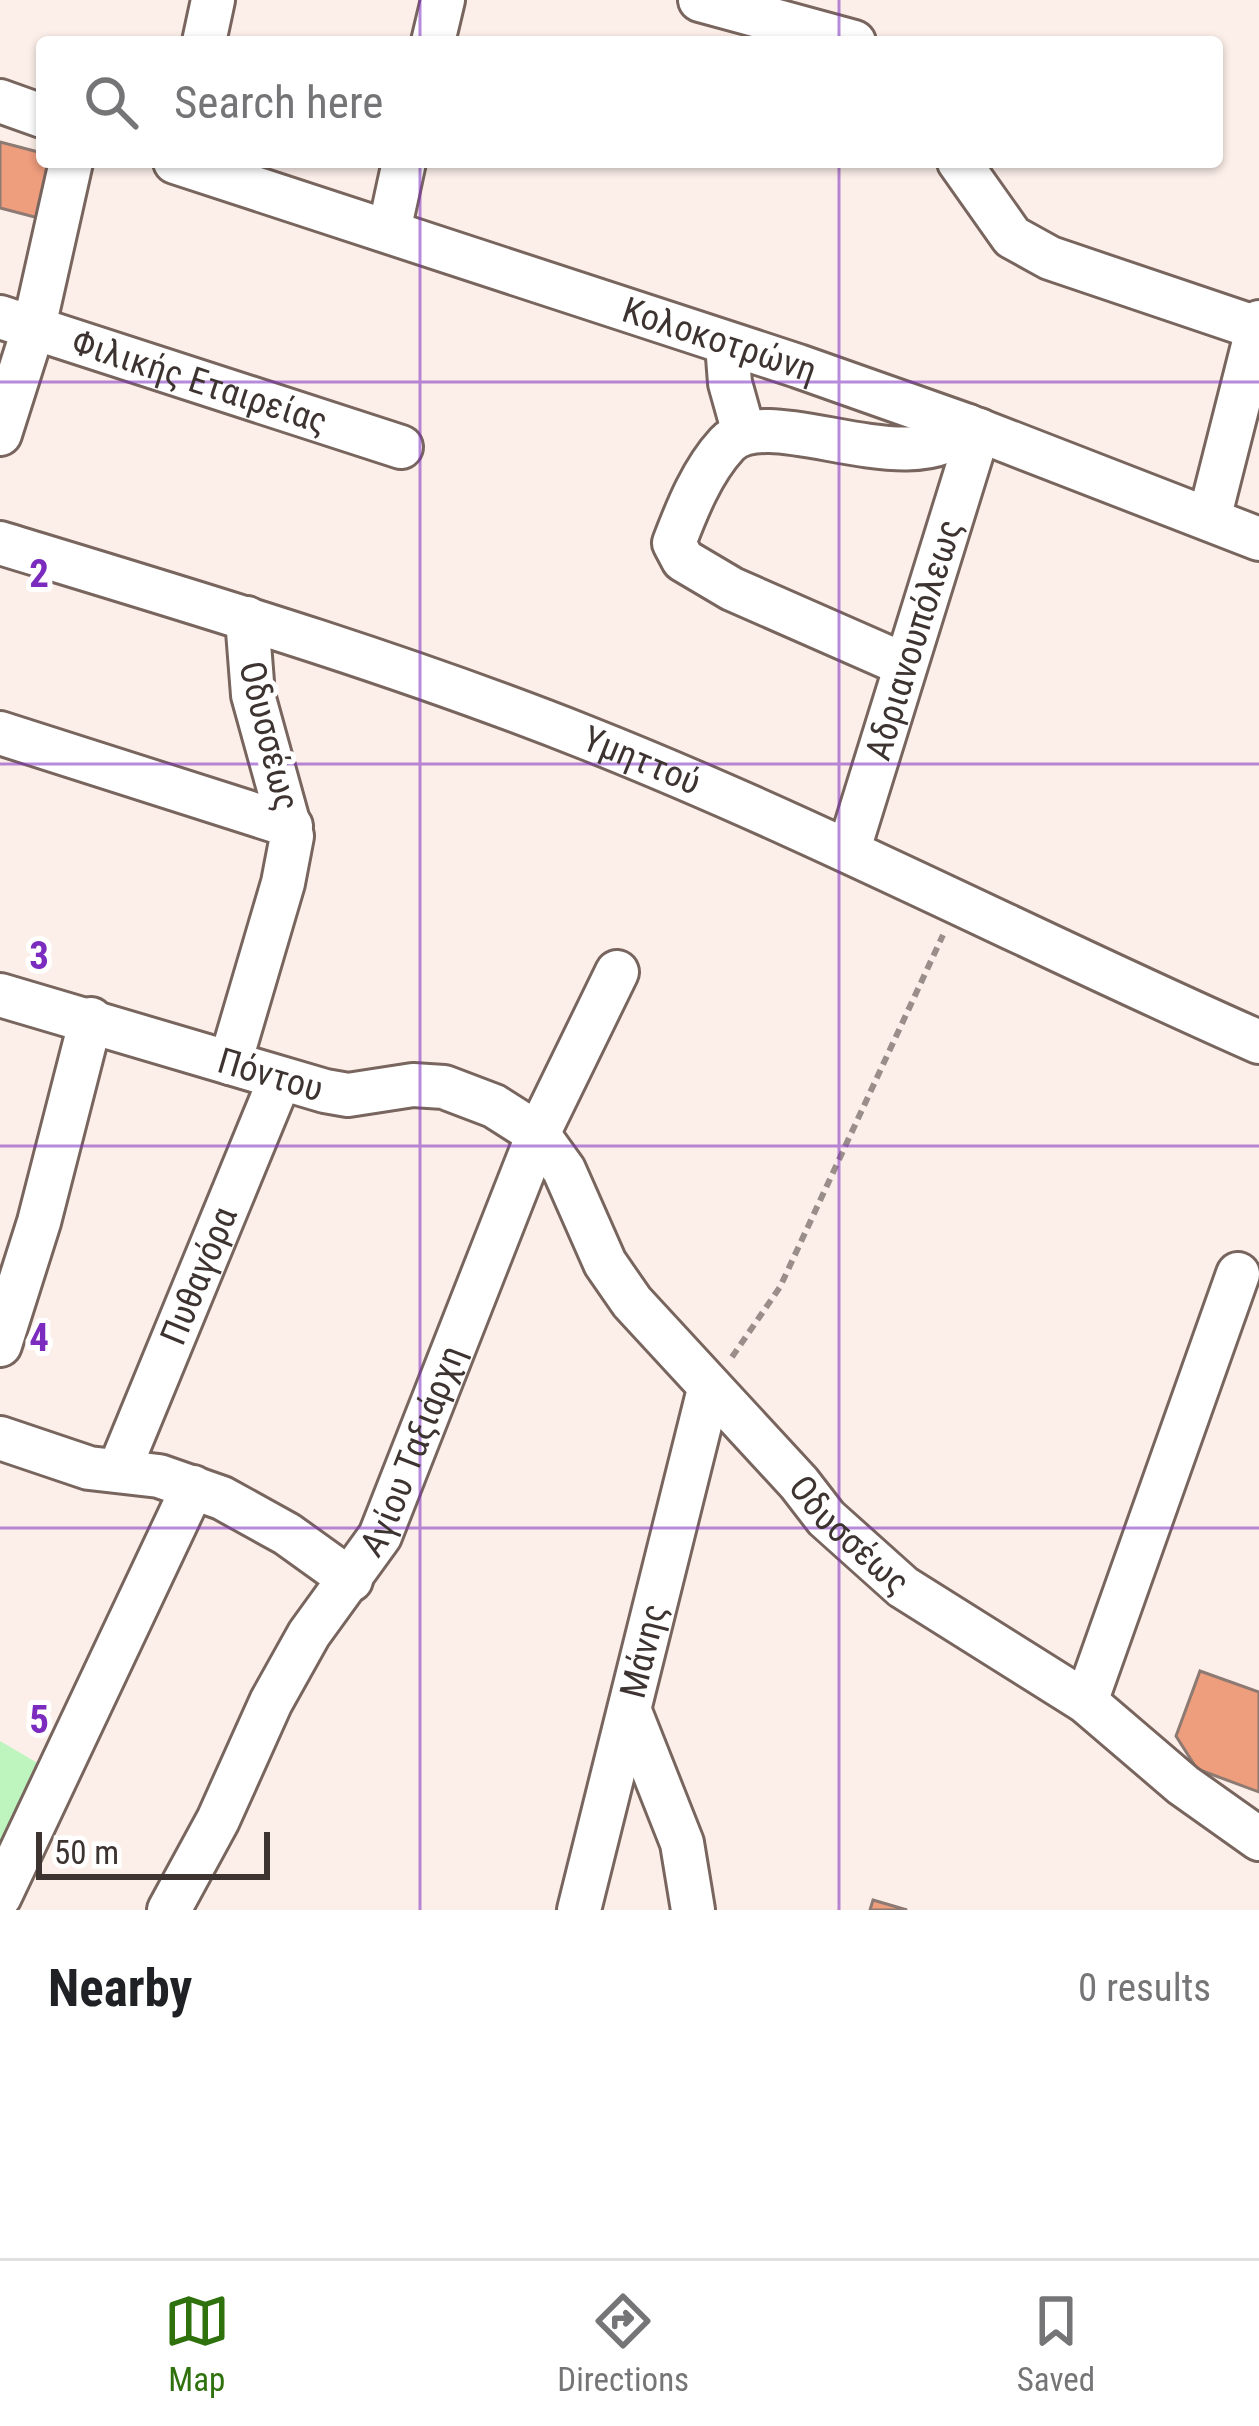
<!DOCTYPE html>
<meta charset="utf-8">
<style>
:root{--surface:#fff;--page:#f2f2f2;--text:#202124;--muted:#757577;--line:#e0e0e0;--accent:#2f710d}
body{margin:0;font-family:"Roboto Condensed",sans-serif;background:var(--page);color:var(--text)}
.scale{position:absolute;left:36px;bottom:30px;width:234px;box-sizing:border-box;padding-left:12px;border:6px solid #3d3431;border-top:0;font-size:33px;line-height:42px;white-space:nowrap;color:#3d3431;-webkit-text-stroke:9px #fff;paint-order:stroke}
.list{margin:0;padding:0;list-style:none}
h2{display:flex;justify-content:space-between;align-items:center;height:156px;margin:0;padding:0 48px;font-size:51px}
h2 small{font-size:39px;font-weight:400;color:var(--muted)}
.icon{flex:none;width:66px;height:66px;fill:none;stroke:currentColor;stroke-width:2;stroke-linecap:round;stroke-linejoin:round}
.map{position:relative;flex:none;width:1259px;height:1910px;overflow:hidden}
.search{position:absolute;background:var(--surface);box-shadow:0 3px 9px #0004;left:36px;right:36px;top:36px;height:132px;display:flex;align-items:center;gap:30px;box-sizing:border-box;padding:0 42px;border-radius:12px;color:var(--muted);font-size:45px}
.sheet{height:348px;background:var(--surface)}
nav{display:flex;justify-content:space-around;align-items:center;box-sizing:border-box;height:168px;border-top:3px solid var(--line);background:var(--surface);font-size:33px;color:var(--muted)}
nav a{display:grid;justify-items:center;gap:6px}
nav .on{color:var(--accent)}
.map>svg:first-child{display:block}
.green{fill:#bef5bf}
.building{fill:#ee9d7d;stroke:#8d7a72;stroke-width:3}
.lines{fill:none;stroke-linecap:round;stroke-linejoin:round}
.minor-casing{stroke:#78655e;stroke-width:48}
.path{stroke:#998e89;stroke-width:6;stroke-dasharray:9 6;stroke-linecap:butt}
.minor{stroke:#fff;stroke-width:42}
.grid{fill:none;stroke:#7b2cbf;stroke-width:3;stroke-opacity:0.55}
.labels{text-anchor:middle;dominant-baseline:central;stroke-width:10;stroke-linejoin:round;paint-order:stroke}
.street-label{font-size:36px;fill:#3d3431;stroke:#fff}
.grid-label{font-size:39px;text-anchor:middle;font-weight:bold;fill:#7b2cbf;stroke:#fff;stroke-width:10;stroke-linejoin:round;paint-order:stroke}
</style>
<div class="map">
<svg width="1259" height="1910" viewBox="0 0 1259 1910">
<rect width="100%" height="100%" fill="#fcefe9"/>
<path class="green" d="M0 1741 46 1768 0 1863Z"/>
<path class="building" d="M0 142 42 153V162H56L42 219 0 208Z
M1200 1671 1259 1692V1792L1197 1769 1176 1736Z
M873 1900 907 1910H870Z"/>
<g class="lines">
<defs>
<g id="minor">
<path d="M700 0 854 42"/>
<path d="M204 42 213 0"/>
<path d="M433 42 443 0"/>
<path d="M0 101 42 116"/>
<path id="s1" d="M175 162 798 366 968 426 1259 539"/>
<path d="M959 162 1012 237 1050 258 1257 328"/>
<path d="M389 231 404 162"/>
<path id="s2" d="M0 317 401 447"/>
<path d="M727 344 730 383 744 433"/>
<path d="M0 434 34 327 71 162"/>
<path d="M1209 519 1259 322"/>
<path id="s3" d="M0 543C197 603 396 662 587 738 816 829 1034 943 1259 1042"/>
<path d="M905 665 732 589 683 560 674 543C687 509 702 471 727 444 769 400 911 487 968 426"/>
<path d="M0 733 291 826"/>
<path id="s4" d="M849 849 979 430"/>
<path id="s5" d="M0 995 325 1091 348 1095 413 1085 444 1087 494 1106 538 1134 564 1170 605 1263 632 1302 799 1483 826 1518 903 1587 1086 1702 1183 1785 1259 1839"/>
<path d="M230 1063 283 883 292 836 253 695 247 618"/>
<path d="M0 1345 39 1222 91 1019"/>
<path d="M0 1438 89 1468 159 1476 222 1498 287 1534 351 1580"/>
<path id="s6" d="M119 1470 280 1079"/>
<path d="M1086 1702 1238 1274"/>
<path d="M631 1714 682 1843 693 1910"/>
<path d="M0 1896 193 1487"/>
<path id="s7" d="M169 1910 218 1820 271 1702 309 1634 380 1536 538 1134 617 972"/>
<path id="s8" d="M579 1910 709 1389"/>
</g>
</defs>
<use href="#minor" class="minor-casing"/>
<path class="path" d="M732 1357 780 1287 943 935"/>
<use href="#minor" class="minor"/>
</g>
<path class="grid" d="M420 0V42M839 0V42M420 162V1910M839 162V1910M0 382H1259M0 764H1259M0 1146H1259M0 1528H1259"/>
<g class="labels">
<g class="street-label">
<text stroke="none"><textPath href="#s1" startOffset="573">Κολοκοτρώνη</textPath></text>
<text stroke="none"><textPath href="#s2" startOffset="210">Φιλικής Εταιρείας</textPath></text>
<text stroke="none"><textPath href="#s4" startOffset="219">Αδριανουπόλεως</textPath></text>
<text transform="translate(269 736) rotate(76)">Οδυσσέως</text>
<text stroke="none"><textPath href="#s3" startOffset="678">Υμηττού</textPath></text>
<text stroke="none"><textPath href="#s5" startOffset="282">Πόντου</textPath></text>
<text stroke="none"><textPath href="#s6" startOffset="210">Πυθαγόρα</textPath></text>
<text stroke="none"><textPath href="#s7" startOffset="522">Αγίου Ταξιάρχη</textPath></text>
<text stroke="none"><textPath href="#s5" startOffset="1077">Οδυσσέως</textPath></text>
<text stroke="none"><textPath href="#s8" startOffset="267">Μάνης</textPath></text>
</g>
</g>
<g class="grid-label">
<text x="39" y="587">2</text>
<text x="39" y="969">3</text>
<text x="39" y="1351">4</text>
<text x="39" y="1733">5</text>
</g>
</svg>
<div class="scale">50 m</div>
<div class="search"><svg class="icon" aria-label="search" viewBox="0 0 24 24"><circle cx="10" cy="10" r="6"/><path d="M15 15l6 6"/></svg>Search here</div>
</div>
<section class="sheet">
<h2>Nearby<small>0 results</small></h2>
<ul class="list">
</ul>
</section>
<nav>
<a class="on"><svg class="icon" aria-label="map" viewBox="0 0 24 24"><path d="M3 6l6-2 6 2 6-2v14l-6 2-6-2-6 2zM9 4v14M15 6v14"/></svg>Map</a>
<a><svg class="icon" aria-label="directions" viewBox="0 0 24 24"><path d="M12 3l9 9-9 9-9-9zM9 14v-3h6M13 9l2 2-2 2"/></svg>Directions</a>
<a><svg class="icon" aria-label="saved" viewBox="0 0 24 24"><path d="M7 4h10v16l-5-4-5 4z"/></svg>Saved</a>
</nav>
